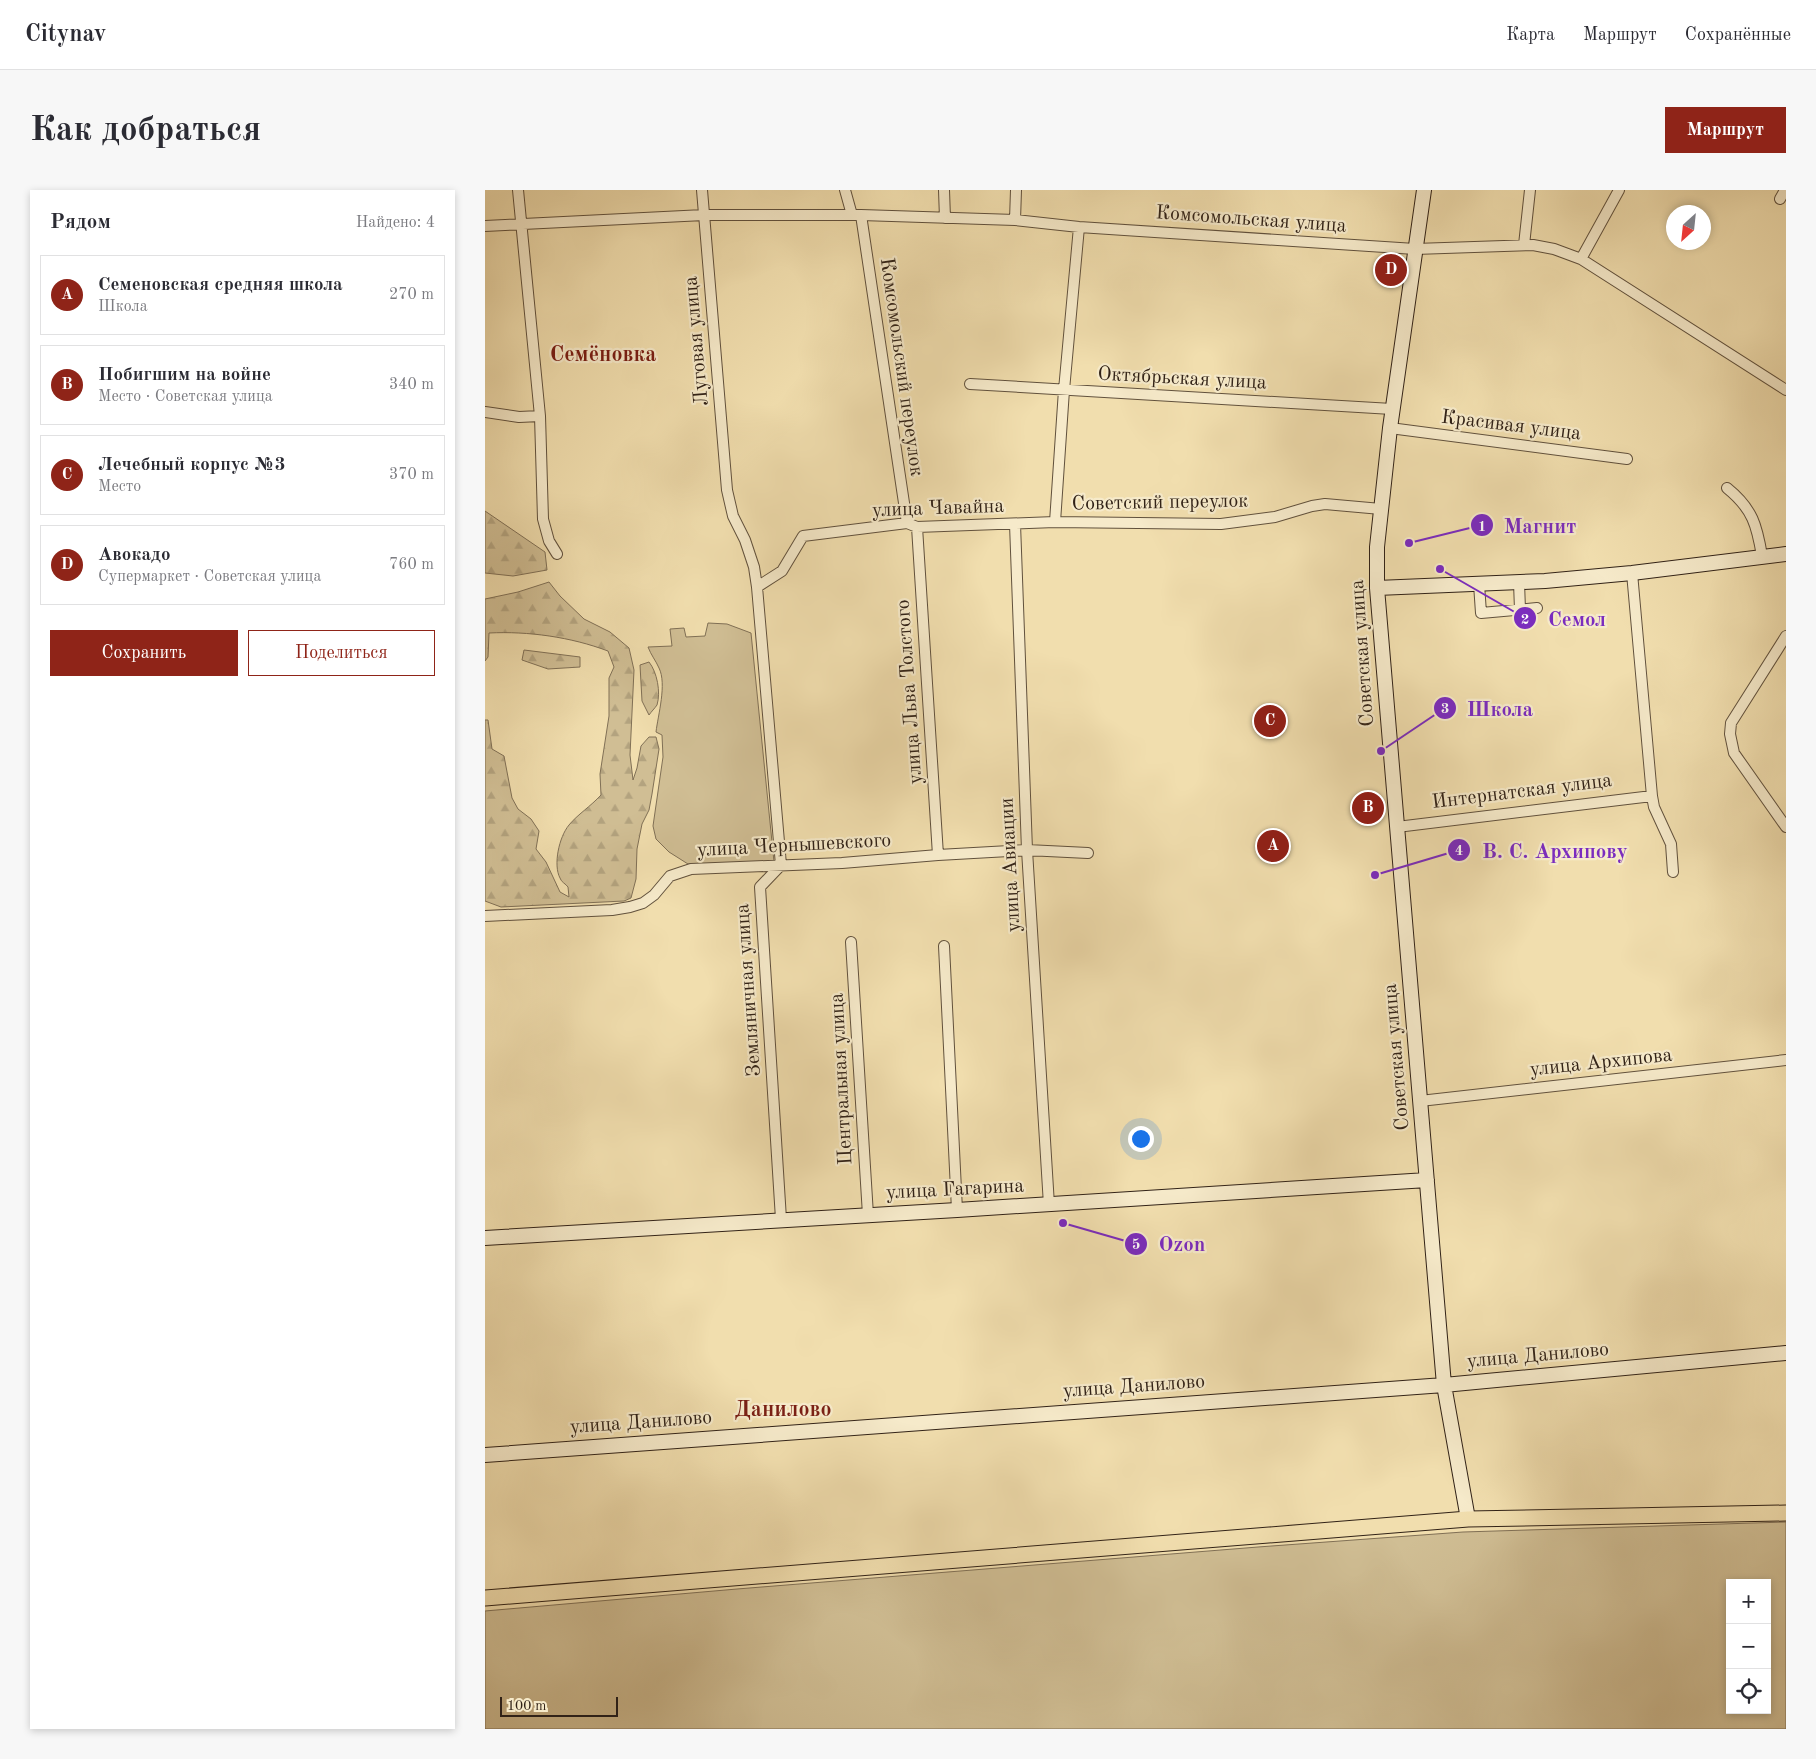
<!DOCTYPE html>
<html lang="ru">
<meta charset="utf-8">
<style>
:root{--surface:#fff;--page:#f7f7f7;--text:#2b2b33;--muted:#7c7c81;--line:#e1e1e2;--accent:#8f2418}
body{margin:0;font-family:"Old Standard TT",serif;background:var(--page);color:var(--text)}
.controls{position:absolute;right:15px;bottom:15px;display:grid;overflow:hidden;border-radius:0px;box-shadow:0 2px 8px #0003}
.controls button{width:45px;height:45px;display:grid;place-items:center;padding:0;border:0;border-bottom:1px solid var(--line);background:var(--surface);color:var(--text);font:25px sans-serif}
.compass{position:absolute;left:1181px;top:15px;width:45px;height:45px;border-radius:50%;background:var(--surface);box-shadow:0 2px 8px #0003;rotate:207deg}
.scale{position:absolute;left:15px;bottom:12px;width:118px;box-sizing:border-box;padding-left:5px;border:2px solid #312217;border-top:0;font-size:14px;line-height:18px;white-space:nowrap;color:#312217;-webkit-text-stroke:4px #f6eaca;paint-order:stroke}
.you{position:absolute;left:655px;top:948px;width:18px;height:18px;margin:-12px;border:4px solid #fff;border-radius:50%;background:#1a73e8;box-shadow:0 0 0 8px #1a73e833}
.badge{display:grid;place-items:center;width:32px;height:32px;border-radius:50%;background:var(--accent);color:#fff;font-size:16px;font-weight:700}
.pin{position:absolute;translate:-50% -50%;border:2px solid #fff;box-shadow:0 1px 5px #0006}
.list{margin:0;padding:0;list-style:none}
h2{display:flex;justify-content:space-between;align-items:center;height:65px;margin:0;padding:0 20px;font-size:21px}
h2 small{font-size:16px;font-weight:400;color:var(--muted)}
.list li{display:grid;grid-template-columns:32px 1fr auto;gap:15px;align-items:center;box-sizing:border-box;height:80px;margin:0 10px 10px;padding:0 10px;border:1px solid var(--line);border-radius:0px}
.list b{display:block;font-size:19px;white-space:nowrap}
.list p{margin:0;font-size:16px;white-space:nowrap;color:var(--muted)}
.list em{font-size:16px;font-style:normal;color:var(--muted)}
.actions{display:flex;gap:10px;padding:15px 20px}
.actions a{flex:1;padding:11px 0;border:1px solid var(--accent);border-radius:0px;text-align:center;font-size:18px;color:var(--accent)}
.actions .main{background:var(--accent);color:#fff}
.icon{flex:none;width:28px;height:28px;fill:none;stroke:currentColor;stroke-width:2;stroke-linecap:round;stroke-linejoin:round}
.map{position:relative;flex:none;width:1301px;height:1539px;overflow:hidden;border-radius:0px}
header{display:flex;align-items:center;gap:30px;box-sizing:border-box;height:70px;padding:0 25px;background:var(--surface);border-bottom:1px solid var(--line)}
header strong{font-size:24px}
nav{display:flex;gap:28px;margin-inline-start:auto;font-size:18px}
.intro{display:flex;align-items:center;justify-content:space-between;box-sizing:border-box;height:120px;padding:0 30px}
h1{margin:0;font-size:35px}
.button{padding:12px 22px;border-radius:0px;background:var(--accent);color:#fff;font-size:18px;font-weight:700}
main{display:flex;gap:30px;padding:0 30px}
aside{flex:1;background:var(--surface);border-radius:0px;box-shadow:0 2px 8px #0003}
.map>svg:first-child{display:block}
.green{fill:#d0be94;stroke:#807056;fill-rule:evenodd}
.forest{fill:url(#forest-firs);stroke:#807056}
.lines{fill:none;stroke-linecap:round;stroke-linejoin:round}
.street-casing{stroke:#61513d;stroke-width:12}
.secondary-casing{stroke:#312217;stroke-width:16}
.primary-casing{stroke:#312217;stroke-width:17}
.street{stroke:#f6eaca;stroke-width:10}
.secondary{stroke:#f6eaca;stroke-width:14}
.primary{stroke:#f1deae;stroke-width:15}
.labels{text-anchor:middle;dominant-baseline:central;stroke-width:4.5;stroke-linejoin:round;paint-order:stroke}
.street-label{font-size:20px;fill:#312217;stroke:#f6eaca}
.quarter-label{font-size:22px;font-weight:bold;fill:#7a1f14;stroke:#f6eaca}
.leader{fill:none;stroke:#7b2cbf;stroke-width:2}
.callout-dot{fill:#7b2cbf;stroke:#f6eaca;stroke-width:2}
.mark-label{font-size:15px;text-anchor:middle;font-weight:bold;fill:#fff}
.callout-label{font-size:21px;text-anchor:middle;font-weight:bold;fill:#7b2cbf;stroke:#f6eaca;stroke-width:4.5;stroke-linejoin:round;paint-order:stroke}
</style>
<header>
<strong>Citynav</strong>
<nav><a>Карта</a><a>Маршрут</a><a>Сохранённые</a></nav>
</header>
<div class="intro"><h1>Как добраться</h1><a class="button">Маршрут</a></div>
<main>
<aside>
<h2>Рядом<small>Найдено: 4</small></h2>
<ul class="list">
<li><span class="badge">A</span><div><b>Семеновская средняя школа</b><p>Школа</p></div><em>270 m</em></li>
<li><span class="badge">B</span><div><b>Побигшим на войне</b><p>Место · Советская улица</p></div><em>340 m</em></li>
<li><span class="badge">C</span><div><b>Лечебный корпус №3</b><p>Место</p></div><em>370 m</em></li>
<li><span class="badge">D</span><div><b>Авокадо</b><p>Супермаркет · Советская улица</p></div><em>760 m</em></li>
</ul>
<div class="actions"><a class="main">Сохранить</a><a>Поделиться</a></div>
</aside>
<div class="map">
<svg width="1301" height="1539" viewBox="0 0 1301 1539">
<defs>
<pattern id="forest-firs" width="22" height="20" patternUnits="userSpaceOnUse" patternTransform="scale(1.25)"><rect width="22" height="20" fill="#d0be94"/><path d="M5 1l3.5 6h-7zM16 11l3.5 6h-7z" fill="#b3a37f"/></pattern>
</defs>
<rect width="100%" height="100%" fill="#f1deae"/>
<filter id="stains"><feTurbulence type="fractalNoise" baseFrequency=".004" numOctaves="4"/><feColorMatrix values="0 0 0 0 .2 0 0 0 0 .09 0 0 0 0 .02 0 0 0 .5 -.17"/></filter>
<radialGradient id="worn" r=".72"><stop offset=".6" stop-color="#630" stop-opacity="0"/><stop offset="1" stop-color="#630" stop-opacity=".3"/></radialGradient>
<path class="green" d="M223 433 242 434 266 443 289 672 203 674 184 662 171 649 168 636 178 567 177 545 171 542C173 525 182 494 174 478 171 471 166 465 163 457L187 456 185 439 199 438 201 447 220 446Z
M1301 1332V1539H0V1421L252 1399 773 1357 978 1342ZM1245 1393H1282V1520H1245Z"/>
<path class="forest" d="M0 321 60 362 62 380 28 386 0 383Z
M64 392 75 406 99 429 125 442 144 458 149 480 145 565 148 590 152 578 156 556 164 547H171L174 559 167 604 164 620 157 634 152 659 151 689 146 708 139 711 16 717 0 711V530H3L7 559 19 566 27 608 33 619 46 629 54 641 51 659 61 672 75 702 84 707 83 697C81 694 76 692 75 688 68 675 74 647 84 635 92 625 106 616 116 605L115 584 124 526V488L129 477 123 461C86 447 43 441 4 443L3 467 0 471V409L33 402Z
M39 460 95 467V477L63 479 37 470Z
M164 472C172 482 176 502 172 515 170 518 166 522 164 525L157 511 155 475Z"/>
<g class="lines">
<defs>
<path id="street" d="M33 0 55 226 58 329 64 351 72 364
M217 0 242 300 248 326 260 350 269 377 272 397 296 675 275 697 296 1029
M360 0 367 25
M459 0 460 28
M1295 9 1300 0
M376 25 422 333
M530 30 531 0
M0 36 219 25H376L530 30 594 37 930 59 1048 55 1069 59 1096 69 1301 200
M1039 55 1045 0
M1096 69 1134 0
M485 194 907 219
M0 222 34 227 55 226
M905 238 1142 269
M1242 298C1268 319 1272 336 1277 366
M570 332 579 200 594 37
M530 334 542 660 564 1015
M432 337 453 665
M1147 383 1167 606 1169 617 1186 654 1188 682
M1034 392 1035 420
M994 394 996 423 1052 418
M272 397 297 381 318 346 422 333 432 337 570 332 736 334 790 327 827 316 840 314 896 319
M1301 446 1246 533 1245 544 1249 563 1301 637
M912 637 1167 606
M0 726 127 720 145 717 158 713 169 705 185 686 206 679 357 673 453 665 542 660 603 663
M366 752 383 1025
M459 756 472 1020
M935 911 1301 870"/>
<path id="secondary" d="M939 0 905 238 892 357V398L959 1195 983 1329
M892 398 1060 391 1147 383 1301 364
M0 1048 472 1020 942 990
M0 1265 959 1195 1301 1163"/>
<path id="primary" d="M0 1408 983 1329 1301 1323"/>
</defs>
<use href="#street" class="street-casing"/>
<use href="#secondary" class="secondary-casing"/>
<use href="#primary" class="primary-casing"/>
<use href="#street" class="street"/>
<use href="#secondary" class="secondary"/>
<use href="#primary" class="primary"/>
</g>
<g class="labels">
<g class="street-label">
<text transform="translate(766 30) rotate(4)">Комсомольская улица</text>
<text transform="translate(212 151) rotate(-95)">Луговая улица</text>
<text transform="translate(416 177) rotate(82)">Комсомольский переулок</text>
<text transform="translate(697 189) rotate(3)">Октябрьская улица</text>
<text transform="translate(1026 236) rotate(7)">Красивая улица</text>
<text transform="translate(675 313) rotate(-1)">Советский переулок</text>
<text transform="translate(453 319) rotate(-2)">улица Чавайна</text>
<text transform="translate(878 463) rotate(-94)">Советская улица</text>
<text transform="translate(425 502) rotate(-94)">улица Льва Толстого</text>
<text transform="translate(1037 602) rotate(-7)">Интернатская улица</text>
<text transform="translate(309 656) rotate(-3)">улица Чернышевского</text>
<text transform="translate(526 675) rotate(-93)">улица Авиации</text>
<text transform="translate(264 800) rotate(-94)">Земляничная улица</text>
<text transform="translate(912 867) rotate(-95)">Советская улица</text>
<text transform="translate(1116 873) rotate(-6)">улица Архипова</text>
<text transform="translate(357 889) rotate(-93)">Центральная улица</text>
<text transform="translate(470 1000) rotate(-3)">улица Гагарина</text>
<text transform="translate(1053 1166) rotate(-5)">улица Данилово</text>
<text transform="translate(649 1197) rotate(-4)">улица Данилово</text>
<text transform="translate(156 1233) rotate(-4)">улица Данилово</text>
</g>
<g class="quarter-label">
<text x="118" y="165">Семёновка</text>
<text x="298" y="1220">Данилово</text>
</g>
</g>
<path class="leader" d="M924 353L997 335M955 379L1040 428M896 561L960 518M890 685L974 660M578 1033L651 1054"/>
<g class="callout-dot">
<circle cx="924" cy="353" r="5"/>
<circle cx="955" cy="379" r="5"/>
<circle cx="896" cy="561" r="5"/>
<circle cx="890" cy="685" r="5"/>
<circle cx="578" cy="1033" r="5"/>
<circle cx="997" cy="335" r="12"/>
<circle cx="1040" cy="428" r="12"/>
<circle cx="960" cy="518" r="12"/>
<circle cx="974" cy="660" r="12"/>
<circle cx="651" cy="1054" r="12"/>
</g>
<g class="mark-label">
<text x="997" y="341">1</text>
<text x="1040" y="434">2</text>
<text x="960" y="523">3</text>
<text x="974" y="665">4</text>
<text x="651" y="1059">5</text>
</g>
<g class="callout-label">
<text x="1055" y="343">Магнит</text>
<text x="1092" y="436">Семол</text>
<text x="1015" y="526">Школа</text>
<text x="1070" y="668">В. С. Архипову</text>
<text x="697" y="1061">Ozon</text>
</g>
<rect width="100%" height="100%" filter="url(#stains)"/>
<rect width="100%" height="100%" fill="url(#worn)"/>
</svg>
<div class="controls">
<button>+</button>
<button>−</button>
<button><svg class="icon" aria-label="locate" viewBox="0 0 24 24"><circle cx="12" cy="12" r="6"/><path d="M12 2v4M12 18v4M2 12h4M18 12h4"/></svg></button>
</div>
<svg class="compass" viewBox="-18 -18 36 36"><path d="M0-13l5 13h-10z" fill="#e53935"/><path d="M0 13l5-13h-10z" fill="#7c7c81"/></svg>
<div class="scale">100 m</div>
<div class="you"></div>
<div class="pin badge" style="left:788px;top:656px">A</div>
<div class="pin badge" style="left:883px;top:618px">B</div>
<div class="pin badge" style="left:785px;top:531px">C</div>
<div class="pin badge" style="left:906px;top:80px">D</div>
</div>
</main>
